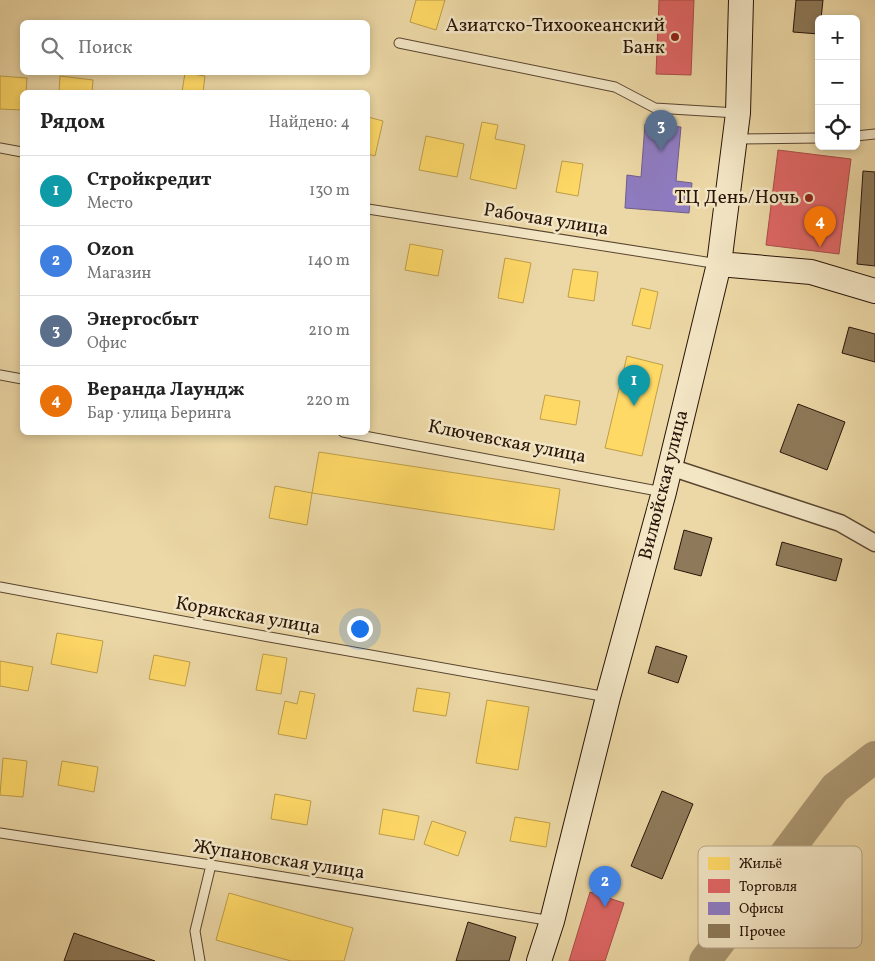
<!DOCTYPE html>
<html lang="ru">
<meta charset="utf-8">
<style>
:root{--surface:#fff;--page:#f2f2f2;--text:#222;--muted:#767676;--line:#e0e0e0;--accent:#db2777}
body{margin:0;font-family:Vollkorn,serif;background:var(--page);color:var(--text)}
.controls{position:absolute;right:15px;top:15px;display:grid;overflow:hidden;border-radius:8px;box-shadow:0 2px 8px #0003}
.controls button{width:45px;height:45px;display:grid;place-items:center;padding:0;border:0;border-bottom:1px solid var(--line);background:var(--surface);color:var(--text);font:25px sans-serif}
.you{position:absolute;left:359px;top:628px;width:18px;height:18px;margin:-12px;border:4px solid #fff;border-radius:50%;background:#1a73e8;box-shadow:0 0 0 8px #1a73e833}
.badge{display:grid;place-items:center;width:32px;height:32px;border-radius:50%;background:var(--accent);color:#fff;font-size:16px;font-weight:700}
.pin{position:absolute;translate:-50% -41px;filter:drop-shadow(0 1px 2px #0008)}
.pin::after{content:'';position:absolute;top:26px;width:18px;height:15px;background:inherit;clip-path:polygon(0 0,100% 0,50% 100%)}
.list{margin:0;padding:0;list-style:none}
h2{display:flex;justify-content:space-between;align-items:center;height:65px;margin:0;padding:0 20px;font-size:21px}
h2 small{font-size:16px;font-weight:400;color:var(--muted)}
.list li{display:grid;grid-template-columns:32px 1fr auto;gap:15px;align-items:center;box-sizing:border-box;height:70px;padding:0 20px;border-top:1px solid var(--line)}
.list b{display:block;font-size:19px;white-space:nowrap}
.list p{margin:0;font-size:16px;white-space:nowrap;color:var(--muted)}
.list em{font-size:16px;font-style:normal;color:var(--muted)}
.icon{flex:none;width:28px;height:28px;fill:none;stroke:currentColor;stroke-width:2;stroke-linecap:round;stroke-linejoin:round}
.map{position:relative;flex:none;width:875px;height:961px;overflow:hidden}
.search{position:absolute;background:var(--surface);box-shadow:0 2px 8px #0003;left:20px;top:20px;width:350px;height:55px;display:flex;align-items:center;gap:12px;box-sizing:border-box;padding:0 18px;border-radius:8px;color:var(--muted);font-size:19px}
.panel{position:absolute;background:var(--surface);box-shadow:0 2px 8px #0003;left:20px;top:90px;width:350px;height:345px;border-radius:8px}
.map>svg:first-child{display:block}
.homes{fill:#ffd966;stroke:#be9e4a}
.shops{fill:#e06666;stroke:#a94d4a}
.offices{fill:#8e7cc3;stroke:#6f5d8b}
.lines{fill:none;stroke-linecap:round;stroke-linejoin:round}
.river{stroke:#a99570;stroke-width:32}
.building{fill:#8e7a5a;stroke:#281408}
.lane-casing{stroke:#594530;stroke-width:11}
.street-casing{stroke:#594530;stroke-width:19}
.secondary-casing{stroke:#281408;stroke-width:26}
.lane{stroke:#f3e6c5;stroke-width:9}
.street{stroke:#f3e6c5;stroke-width:16}
.secondary{stroke:#f3e6c5;stroke-width:24}
.poi-dot{fill:#8f2418;stroke:#f3e6c5;stroke-width:2}
.labels{text-anchor:middle;dominant-baseline:central;stroke-width:5;stroke-linejoin:round;paint-order:stroke}
.poi-label{font-size:19px;fill:#281408;stroke:#f3e6c5;text-anchor:end}
.street-label{font-size:19px;fill:#281408;stroke:#f3e6c5}
.key{fill:#f3e6c5;stroke:#b6a78c;stroke-width:1}
.key-label{font-size:14px;fill:#281408}
</style>
<div class="map">
<svg width="875" height="961" viewBox="0 0 875 961">
<rect width="100%" height="100%" fill="#ecd8a6"/>
<filter id="stains"><feTurbulence type="fractalNoise" baseFrequency=".004" numOctaves="4"/><feColorMatrix values="0 0 0 0 .2 0 0 0 0 .09 0 0 0 0 .02 0 0 0 .5 -.17"/></filter>
<radialGradient id="worn" r=".72"><stop offset=".6" stop-color="#630" stop-opacity="0"/><stop offset="1" stop-color="#630" stop-opacity=".3"/></radialGradient>
<path class="homes" d="M416 0H445L436 30 410 22Z
M185 73 205 76 203 92H182Z
M0 76 27 78 26 92H22V110L0 109Z
M60 76 93 80 92 92H59Z
M368 117 383 121 375 156 368 154Z
M482 122 498 125 495 139 525 145 516 189 470 179Z
M426 136 464 144 457 177 419 170Z
M562 161 583 164 578 196 556 192Z
M410 244 443 250 438 276 405 270Z
M505 258 531 263 523 303 498 298Z
M573 269 598 272 594 301 568 297Z
M641 288 658 292 650 329 632 325Z
M627 356 663 365 642 456 605 448Z
M545 395 580 401 576 425 540 419Z
M319 452 560 489 554 530 312 493Z
M275 486 312 493 307 525 269 518Z
M57 633 103 641 97 673 51 664Z
M263 654 287 658 281 694 256 690Z
M154 655 190 662 185 686 149 679Z
M0 661 33 667 28 691 0 686Z
M417 688 450 693 446 716 413 711Z
M300 691 315 694 306 739 278 734 285 701 297 704Z
M487 700 529 707 518 770 476 763Z
M3 758 27 761 23 797 0 795Z
M62 761 98 767 94 792 58 785Z
M275 794 311 801 307 825 271 819Z
M383 809 419 816 414 840 379 834Z
M515 817 550 823 546 847 510 841Z
M432 821 466 832 458 856 424 844Z
M229 893 353 928 344 961H291L216 940Z"/>
<path class="shops" d="M659 0H694L691 75 656 74Z
M778 150 851 159 839 254 766 245Z
M590 892 624 903 605 961H569Z"/>
<path class="offices" d="M645 124 681 127 676 181 692 183 689 213 625 208 627 175 641 177Z"/>
<g class="lines">
<path class="river" d="M705 961 835 788 875 757"/>
</g>
<path class="building" d="M796 0H823L821 19H819V34L793 32Z
M863 171 875 172V266L857 264Z
M849 327 875 334V362L842 353Z
M798 404 845 422 827 470 780 452Z
M684 530 712 538 701 576 674 569Z
M782 542 842 559 836 581 776 565Z
M656 646 687 656 678 683 648 673Z
M662 791 693 804 662 879 631 866Z
M468 922 516 937 509 961H456Z
M74 933 155 961H64Z"/>
<g class="lines">
<defs>
<path id="lane" d="M399 43 615 87 655 108 737 113
M856 136 875 134
M735 139 819 138
M0 148 22 152
M368 209 719 264
M0 375 22 379
M343 432 663 492
M0 587 264 636 607 697
M0 833 211 865 552 921
M200 961 195 931 211 865"/>
<path id="street" d="M670 467 840 523 875 543"/>
<path id="secondary" d="M719 264 811 272 875 291
M539 961 552 921 608 697 664 492 719 264 738 113 741 0"/>
</defs>
<use href="#lane" class="lane-casing"/>
<use href="#street" class="street-casing"/>
<use href="#secondary" class="secondary-casing"/>
<use href="#lane" class="lane"/>
<use href="#street" class="street"/>
<use href="#secondary" class="secondary"/>
</g>
<g class="poi-dot">
<circle cx="675" cy="37" r="5"/>
<circle cx="809" cy="198" r="5"/>
</g>
<g class="labels">
<g class="poi-label">
<text x="665" y="26">Азиатско-Тихоокеанский<tspan x="665" dy="22">Банк</tspan></text>
<text x="799" y="198">ТЦ День/Ночь</text>
</g>
<g class="street-label">
<text transform="translate(546 220) rotate(9)">Рабочая улица</text>
<text transform="translate(507 442) rotate(11)">Ключевская улица</text>
<text transform="translate(664 485) rotate(-76)">Вилюйская улица</text>
<text transform="translate(248 616) rotate(10)">Корякская улица</text>
<text transform="translate(279 860) rotate(9)">Жупановская улица</text>
</g>
</g>
<rect x="698" y="846" width="164" height="102" rx="8" class="key"/>
<rect x="708" y="857" width="22" height="13" fill="#ffd966"/>
<rect x="708" y="879" width="22" height="14" fill="#e06666"/>
<rect x="708" y="902" width="22" height="13" fill="#8e7cc3"/>
<rect x="708" y="924" width="22" height="14" fill="#8e7a5a"/>
<g class="key-label">
<text x="739" y="868">Жильё</text>
<text x="739" y="891">Торговля</text>
<text x="739" y="913">Офисы</text>
<text x="739" y="936">Прочее</text>
</g>
<rect width="100%" height="100%" filter="url(#stains)"/>
<rect width="100%" height="100%" fill="url(#worn)"/>
</svg>
<div class="controls">
<button>+</button>
<button>−</button>
<button><svg class="icon" aria-label="locate" viewBox="0 0 24 24"><circle cx="12" cy="12" r="6"/><path d="M12 2v4M12 18v4M2 12h4M18 12h4"/></svg></button>
</div>
<div class="you"></div>
<div class="pin badge" style="left:634px;top:406px;background:#0f9aa8">1</div>
<div class="pin badge" style="left:605px;top:907px;background:#3f7fe0">2</div>
<div class="pin badge" style="left:661px;top:151px;background:#5c6f8a">3</div>
<div class="pin badge" style="left:820px;top:247px;background:#e8710a">4</div>
<div class="search"><svg class="icon" aria-label="search" viewBox="0 0 24 24"><circle cx="10" cy="10" r="6"/><path d="M15 15l6 6"/></svg>Поиск</div>
<section class="panel">
<h2>Рядом<small>Найдено: 4</small></h2>
<ul class="list">
<li><span class="badge" style="background:#0f9aa8">1</span><div><b>Стройкредит</b><p>Место</p></div><em>130 m</em></li>
<li><span class="badge" style="background:#3f7fe0">2</span><div><b>Ozon</b><p>Магазин</p></div><em>140 m</em></li>
<li><span class="badge" style="background:#5c6f8a">3</span><div><b>Энергосбыт</b><p>Офис</p></div><em>210 m</em></li>
<li><span class="badge" style="background:#e8710a">4</span><div><b>Веранда Лаундж</b><p>Бар · улица Беринга</p></div><em>220 m</em></li>
</ul>
</section>
</div>
